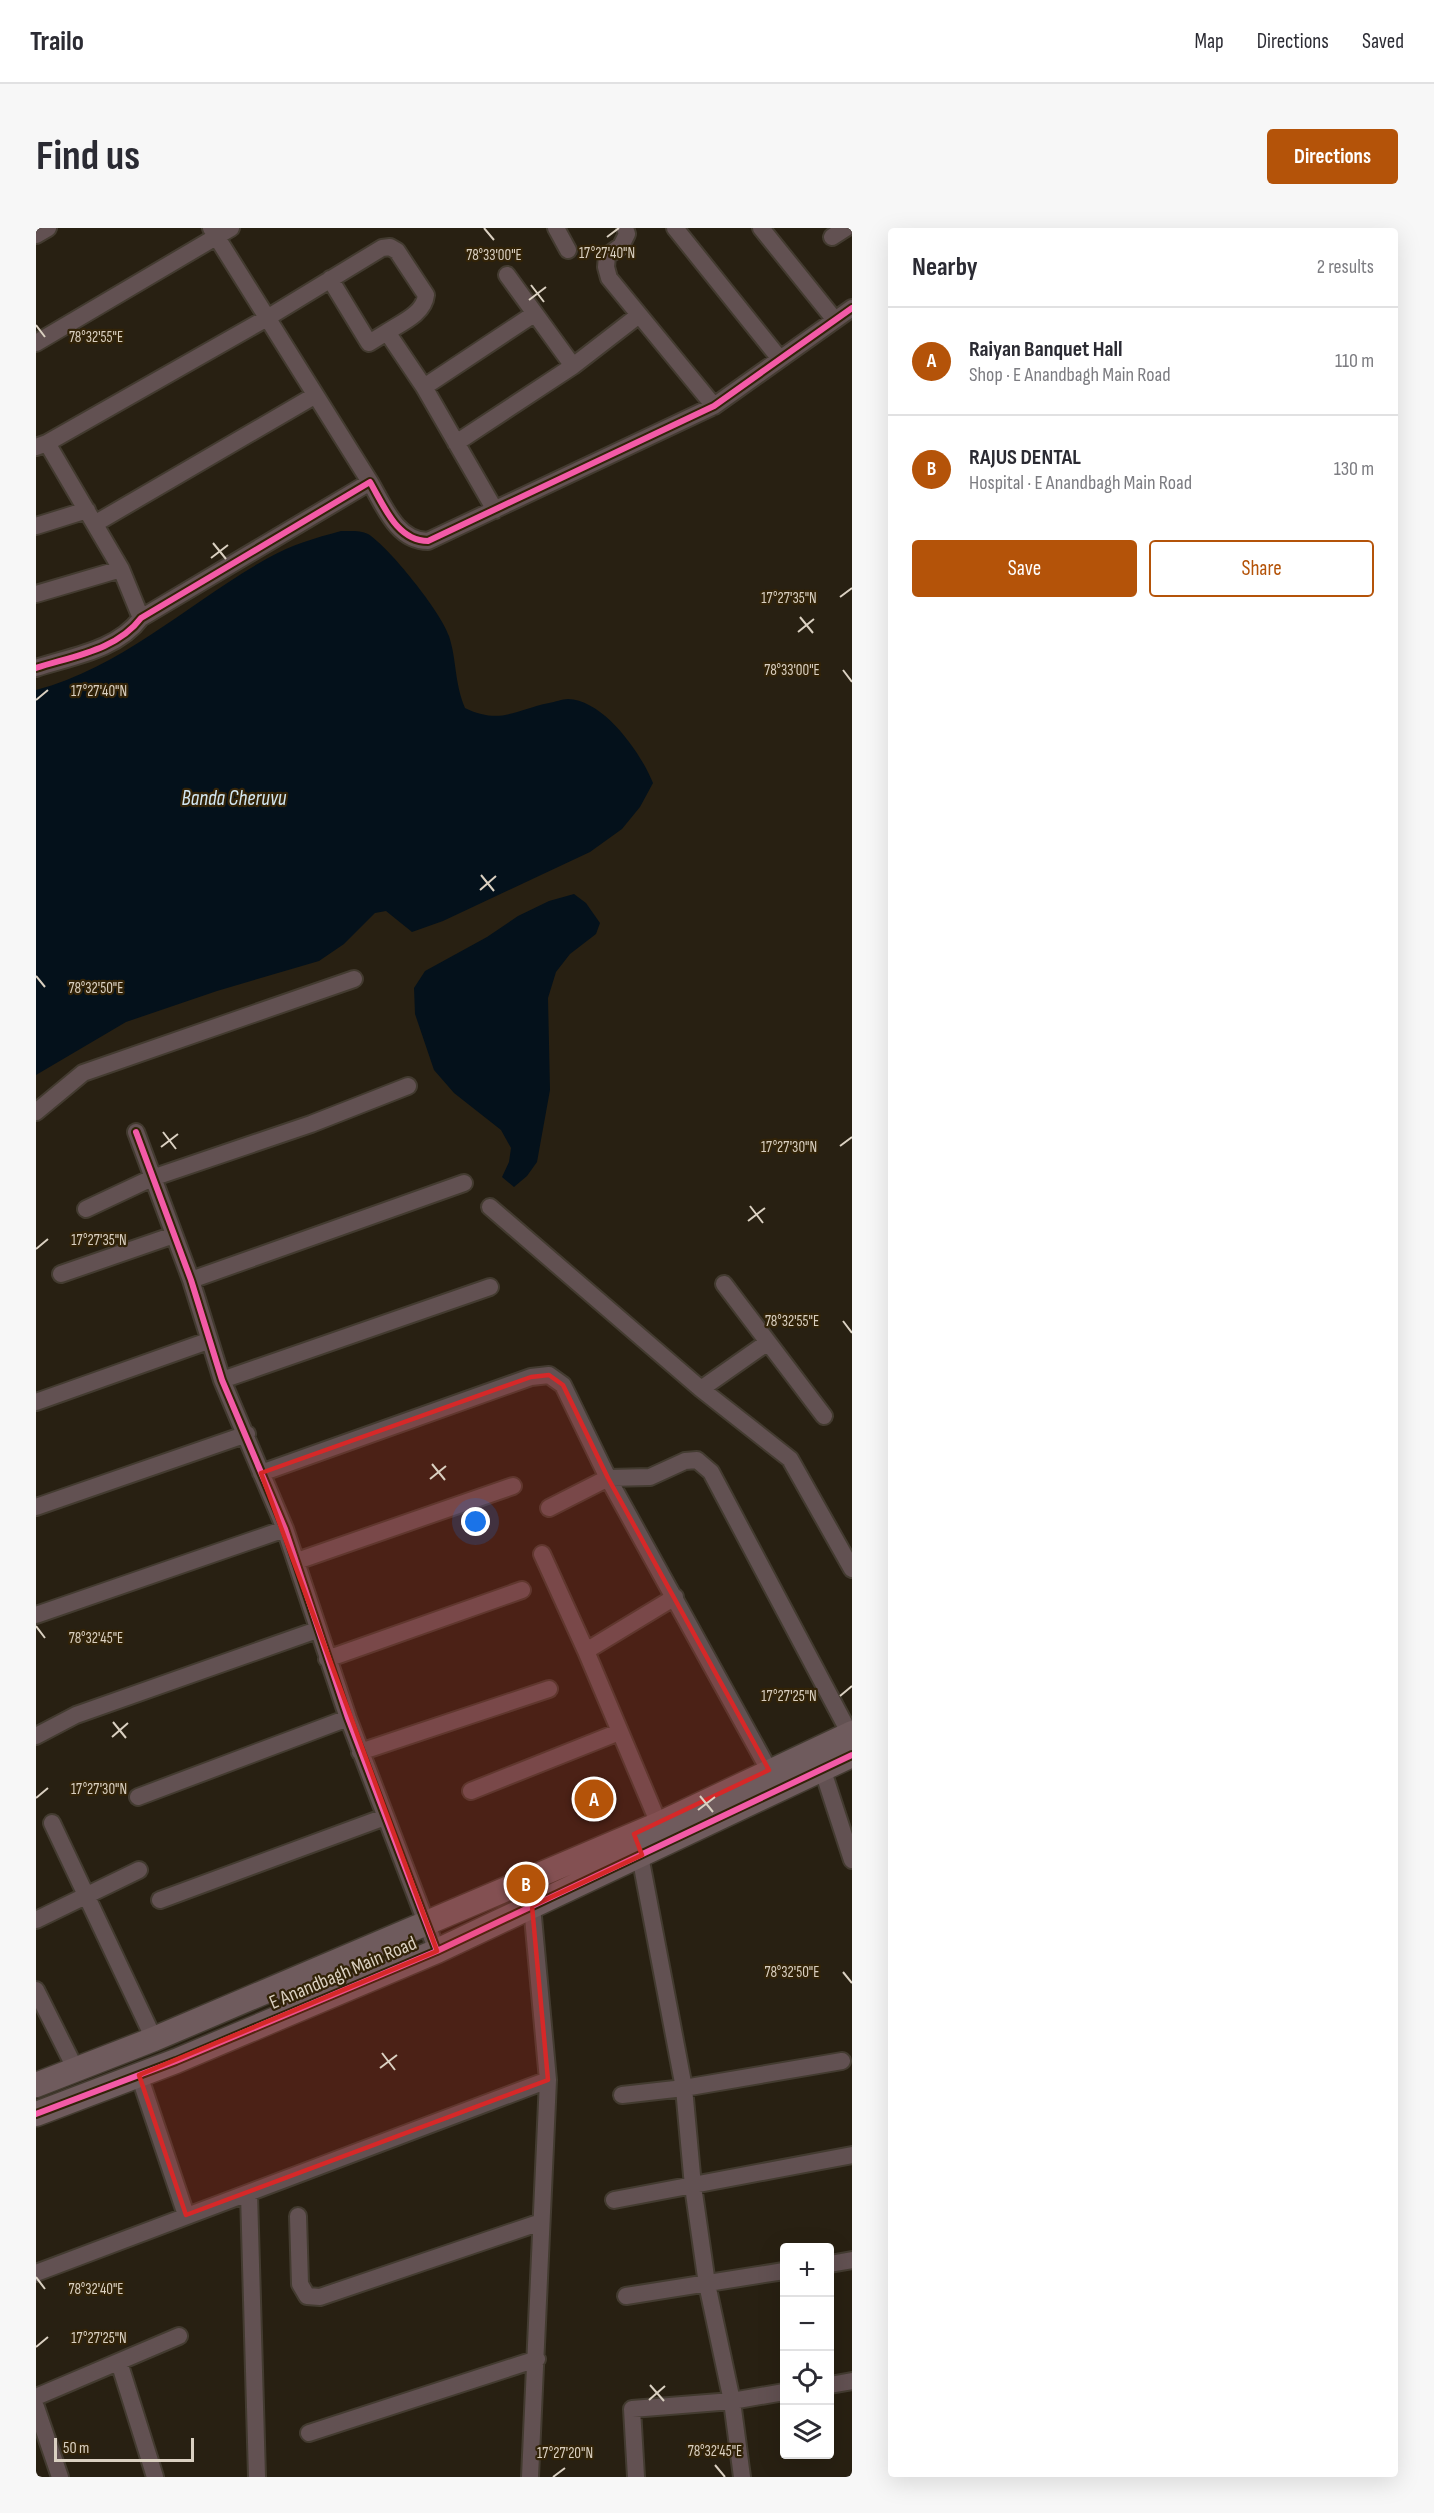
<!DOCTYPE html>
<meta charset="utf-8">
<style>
:root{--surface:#fff;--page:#f7f7f7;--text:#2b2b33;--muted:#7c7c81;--line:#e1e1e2;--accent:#b45309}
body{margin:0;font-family:"Sofia Sans Condensed",sans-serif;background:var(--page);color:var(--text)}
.controls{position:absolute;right:18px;bottom:18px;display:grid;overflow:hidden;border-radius:6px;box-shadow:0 6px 24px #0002}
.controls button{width:54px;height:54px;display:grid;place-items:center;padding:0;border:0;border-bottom:2px solid var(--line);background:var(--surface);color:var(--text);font:30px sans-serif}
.scale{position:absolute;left:18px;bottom:15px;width:140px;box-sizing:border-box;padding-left:6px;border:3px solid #dad0c1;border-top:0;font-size:16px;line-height:21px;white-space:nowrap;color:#dad0c1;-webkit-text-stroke:4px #322308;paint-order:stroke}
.you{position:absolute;left:440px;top:1294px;width:21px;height:21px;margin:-15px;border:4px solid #fff;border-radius:50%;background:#1a73e8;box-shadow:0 0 0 9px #1a73e833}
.badge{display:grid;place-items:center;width:39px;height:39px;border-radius:50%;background:var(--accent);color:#fff;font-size:20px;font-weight:700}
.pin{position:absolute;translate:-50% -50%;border:3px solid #fff;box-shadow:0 2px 6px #0006}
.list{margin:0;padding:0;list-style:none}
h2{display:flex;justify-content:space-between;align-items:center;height:78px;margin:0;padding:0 24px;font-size:26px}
h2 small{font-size:20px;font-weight:400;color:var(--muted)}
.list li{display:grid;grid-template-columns:39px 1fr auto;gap:18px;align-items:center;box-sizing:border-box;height:108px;padding:0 24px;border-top:2px solid var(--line)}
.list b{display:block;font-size:22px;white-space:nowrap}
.list p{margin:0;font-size:20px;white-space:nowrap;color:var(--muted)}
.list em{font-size:20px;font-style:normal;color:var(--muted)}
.actions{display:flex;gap:12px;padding:18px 24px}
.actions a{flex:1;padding:14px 0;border:2px solid var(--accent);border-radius:6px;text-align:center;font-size:21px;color:var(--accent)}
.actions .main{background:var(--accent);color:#fff}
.icon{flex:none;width:33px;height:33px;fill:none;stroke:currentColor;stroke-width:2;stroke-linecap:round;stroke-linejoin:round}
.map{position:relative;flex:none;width:816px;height:2249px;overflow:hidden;border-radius:6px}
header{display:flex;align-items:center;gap:36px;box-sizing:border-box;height:84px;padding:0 30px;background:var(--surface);border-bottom:2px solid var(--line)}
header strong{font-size:28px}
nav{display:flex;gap:33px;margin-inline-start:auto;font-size:21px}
.intro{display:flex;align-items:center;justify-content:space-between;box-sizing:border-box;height:144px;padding:0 36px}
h1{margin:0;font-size:42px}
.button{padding:15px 27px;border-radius:6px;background:var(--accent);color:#fff;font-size:21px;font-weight:700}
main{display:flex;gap:36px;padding:0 36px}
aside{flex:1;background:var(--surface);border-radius:6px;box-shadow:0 6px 24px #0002}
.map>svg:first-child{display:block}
.water{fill:#04111b}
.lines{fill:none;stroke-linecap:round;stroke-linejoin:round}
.street-casing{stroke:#433b30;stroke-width:20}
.secondary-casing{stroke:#433b30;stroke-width:27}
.street{stroke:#625152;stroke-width:16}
.secondary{stroke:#6f5b5d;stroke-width:24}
.cycleway-casing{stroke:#322308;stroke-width:10}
.cycleway{stroke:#f35aa7;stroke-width:6}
.marked{fill:#d62828;fill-opacity:0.2;stroke:#d62828;stroke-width:4.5;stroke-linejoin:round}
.ticks{fill:none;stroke:#dad0c1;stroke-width:2}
.labels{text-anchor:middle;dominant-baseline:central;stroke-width:4.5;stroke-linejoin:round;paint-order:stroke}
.street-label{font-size:20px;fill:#dad0c1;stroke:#322308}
.water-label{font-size:21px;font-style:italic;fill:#d3e7f2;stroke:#322308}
.ticks-label{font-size:15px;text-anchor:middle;fill:#dad0c1;stroke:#322308;stroke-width:4.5;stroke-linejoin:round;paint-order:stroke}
</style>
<header>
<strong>Trailo</strong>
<nav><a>Map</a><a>Directions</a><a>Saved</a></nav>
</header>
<div class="intro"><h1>Find us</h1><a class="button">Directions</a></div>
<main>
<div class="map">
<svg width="816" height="2249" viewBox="0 0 816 2249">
<rect width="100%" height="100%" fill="#282012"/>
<path class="water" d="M305 303C313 303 325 302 332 306 353 319 405 384 413 408 421 433 418 453 429 480 464 497 479 482 513 475 519 474 526 471 532 471 568 472 605 525 617 555L604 579 586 601 554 624 407 693 376 704 350 683 339 685 308 716 283 733 181 763 90 794 0 847V462C89 438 153 374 232 330 255 317 279 310 305 303Z
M538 666 550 675 564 695 560 706 534 726 520 744 512 770 514 862 501 934 491 948 478 959 466 949 473 934 475 920 465 902 418 865 398 842 379 786 378 760 389 743 451 709 482 688 513 673Z"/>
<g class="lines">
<defs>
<path id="street" d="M175 0 334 254
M520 0 532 22
M589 0 591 6 585 18 571 28 570 39 573 50 678 178
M639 0 744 131
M725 0 799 92
M0 7 12 0
M796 9 810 0
M471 47 537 138
M294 51 333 115 351 104 388 159 459 282
M0 115 195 0
M388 159 498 86
M11 215 85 341 105 390
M420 215 537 138 603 87
M0 219 11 215 231 90 346 20 354 19 361 23 390 67C388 86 365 95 351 104
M60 295 278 168
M0 298 51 282
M0 366 85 341
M0 440C37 428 81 422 105 390L334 254C348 278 361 313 392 313L678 178 816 80
M0 884 47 845 318 751
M100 904 155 1052 186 1152 249 1301 312 1490 401 1723
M454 979 665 1161 754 1231 816 1341
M50 981 116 950 275 896 372 858
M25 1046 138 1007
M155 1052 428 955
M688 1056 788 1188
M186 1152 454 1059
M665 1161 732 1114
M0 1174 172 1113
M225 1245 495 1149 513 1147 527 1157 572 1250 733 1542
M0 1279 211 1206
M513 1280 572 1250 614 1249 649 1233 661 1232 675 1244 814 1506
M506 1326 550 1423 623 1596
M261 1333 477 1258
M0 1387 249 1301
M550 1423 639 1369
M291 1431 486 1362
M0 1508 40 1487 281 1402
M324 1524 513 1461
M786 1540 816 1632
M435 1563 583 1504
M102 1569 312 1490
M16 1595 118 1811
M602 1617 648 1860 657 1958 671 2056 696 2173 706 2249
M124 1672 349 1589
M0 1692 103 1642
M0 1762 39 1840
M103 1847 150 1987
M586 1867 648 1860 806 1833
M213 1966 221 2249
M578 1972 816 1927
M262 1988 264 2056 271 2068 284 2069 505 1994
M794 2036 816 2032
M0 2045 512 1852
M590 2068 748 2043
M83 2134 119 2249
M794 2157 816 2153
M0 2169 143 2108
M0 2179 24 2249
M273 2205 501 2131
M494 2249 512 1852 496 1678
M600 2249 596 2181 696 2173 748 2164"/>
<path id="secondary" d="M0 1857 118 1811 623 1596 816 1505
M0 1886 140 1833 401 1723 816 1527"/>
</defs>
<use href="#street" class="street-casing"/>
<use href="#secondary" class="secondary-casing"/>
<use href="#street" class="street"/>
<use href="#secondary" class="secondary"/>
<defs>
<path id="cycleway" d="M0 440C37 428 81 422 105 390L334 254C348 278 361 313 392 313L678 178 816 80
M100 904 155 1052 186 1152 249 1301 312 1490 401 1723
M0 1886 140 1833 401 1723 816 1527"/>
</defs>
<use href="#cycleway" class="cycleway-casing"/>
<use href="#cycleway" class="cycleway"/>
</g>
<path class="marked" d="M513 1147 527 1157 572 1250 733 1542 598 1606 606 1627 496 1678 512 1852 150 1987 103 1847 401 1723 225 1245 495 1149Z"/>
<path class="ticks" d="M448 0 458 12M571 9 583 0M495 57 508 74M493 72 510 59M0 97 9 109M177 315 190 331M175 330 192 317M804 369 816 360M764 389 777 405M762 404 778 391M807 442 816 454M0 472 12 462M445 647 458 663M444 662 460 648M0 748 9 759M127 904 140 921M804 918 816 909M125 919 142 906M714 978 727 995M712 993 729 980M0 1021 12 1011M807 1093 816 1105M396 1236 409 1252M394 1251 410 1238M0 1398 9 1410M804 1468 816 1458M77 1494 90 1510M76 1509 92 1495M664 1568 677 1584M0 1570 12 1560M662 1582 679 1569M807 1744 816 1755M346 1825 359 1842M344 1840 361 1827M0 2049 9 2061M0 2119 12 2109M614 2157 628 2173M613 2172 629 2158M679 2237 689 2249M517 2249 529 2240"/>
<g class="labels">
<g class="street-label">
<text transform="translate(307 1745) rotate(-23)">E Anandbagh Main Road</text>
</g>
<g class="water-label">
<text x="198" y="570">Banda Cheruvu</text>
</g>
</g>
<g class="ticks-label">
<text x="571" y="30">17°27'40"N</text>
<text x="458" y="32">78°33'00"E</text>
<text x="60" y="114">78°32'55"E</text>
<text x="753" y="375">17°27'35"N</text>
<text x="756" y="447">78°33'00"E</text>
<text x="63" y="468">17°27'40"N</text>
<text x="60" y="765">78°32'50"E</text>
<text x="753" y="924">17°27'30"N</text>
<text x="63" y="1017">17°27'35"N</text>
<text x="756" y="1098">78°32'55"E</text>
<text x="60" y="1415">78°32'45"E</text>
<text x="753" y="1473">17°27'25"N</text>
<text x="63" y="1566">17°27'30"N</text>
<text x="756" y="1749">78°32'50"E</text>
<text x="60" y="2066">78°32'40"E</text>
<text x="63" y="2115">17°27'25"N</text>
<text x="679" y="2228">78°32'45"E</text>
<text x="529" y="2230">17°27'20"N</text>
</g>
</svg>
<div class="controls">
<button>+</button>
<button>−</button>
<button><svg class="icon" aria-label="locate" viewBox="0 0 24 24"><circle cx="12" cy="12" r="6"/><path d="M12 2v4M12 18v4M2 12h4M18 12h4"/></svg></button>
<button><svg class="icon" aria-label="layers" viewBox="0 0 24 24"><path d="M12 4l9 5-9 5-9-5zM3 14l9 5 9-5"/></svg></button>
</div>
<div class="scale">50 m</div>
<div class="you"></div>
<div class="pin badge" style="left:558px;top:1571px">A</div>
<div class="pin badge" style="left:490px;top:1656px">B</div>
</div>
<aside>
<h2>Nearby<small>2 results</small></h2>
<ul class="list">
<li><span class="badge">A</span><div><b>Raiyan Banquet Hall</b><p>Shop · E Anandbagh Main Road</p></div><em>110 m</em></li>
<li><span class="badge">B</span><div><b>RAJUS DENTAL</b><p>Hospital · E Anandbagh Main Road</p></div><em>130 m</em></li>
</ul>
<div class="actions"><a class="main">Save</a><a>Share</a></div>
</aside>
</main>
